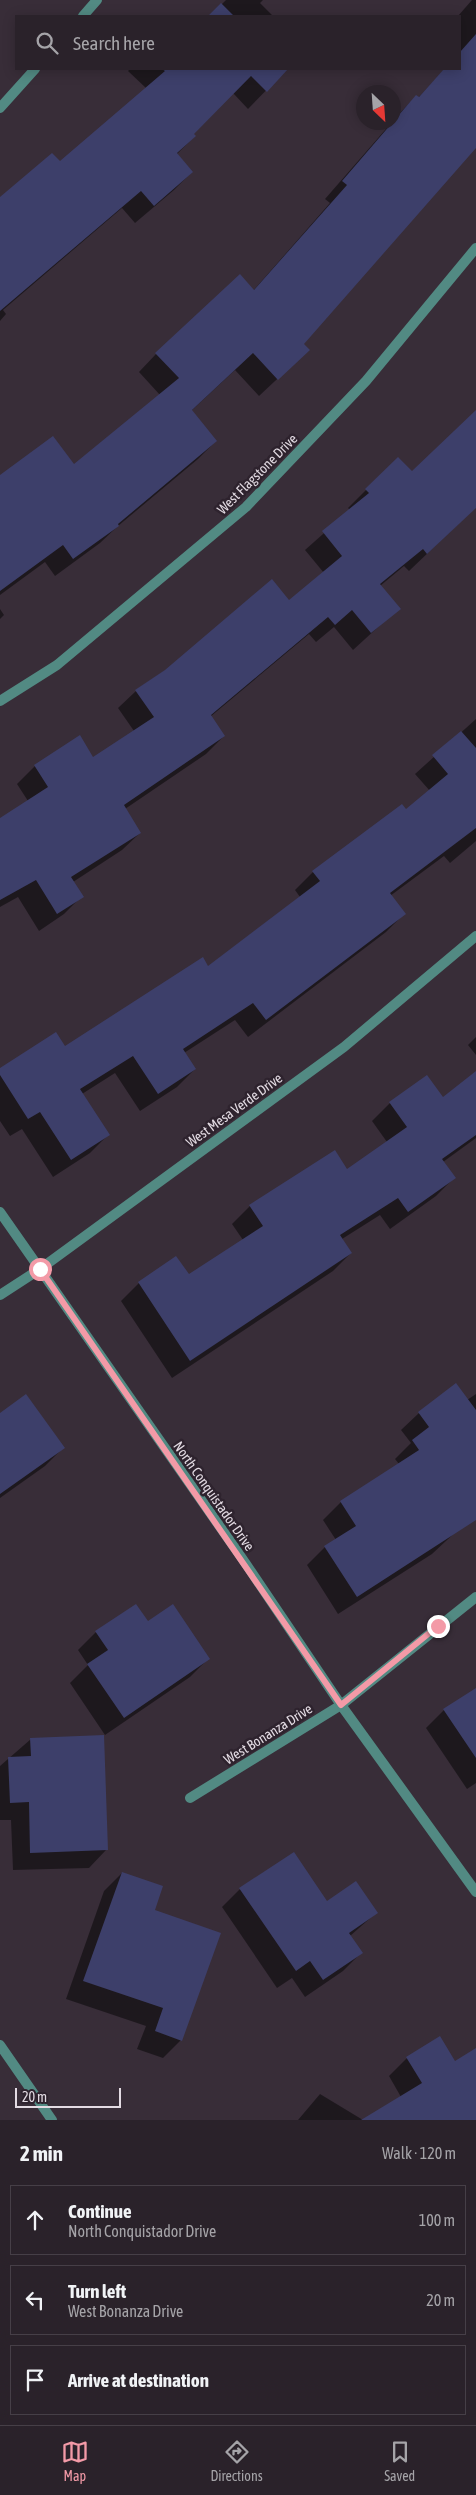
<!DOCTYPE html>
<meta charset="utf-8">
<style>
:root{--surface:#2a222a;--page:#362f36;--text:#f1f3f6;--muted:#a5a4a8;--line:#463f47;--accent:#f39aa7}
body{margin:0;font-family:"Asap Condensed",sans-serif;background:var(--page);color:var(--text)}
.compass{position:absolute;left:356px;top:85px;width:45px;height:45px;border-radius:50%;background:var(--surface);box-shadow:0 2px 12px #0003;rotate:155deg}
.scale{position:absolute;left:15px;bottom:12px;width:106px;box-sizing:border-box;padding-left:5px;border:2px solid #e3dbe3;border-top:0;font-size:14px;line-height:18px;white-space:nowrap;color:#e3dbe3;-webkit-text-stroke:4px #2e232e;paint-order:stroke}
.stop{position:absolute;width:15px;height:15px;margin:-11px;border:4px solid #f39aa7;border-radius:50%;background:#fff}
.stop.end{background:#f39aa7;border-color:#fff;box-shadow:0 1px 5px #0008}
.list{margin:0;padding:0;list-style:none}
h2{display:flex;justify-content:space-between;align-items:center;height:65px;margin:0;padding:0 20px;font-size:21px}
h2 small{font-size:16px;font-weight:400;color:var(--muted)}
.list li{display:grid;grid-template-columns:32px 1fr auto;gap:15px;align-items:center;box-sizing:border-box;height:70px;margin:0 10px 10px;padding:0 10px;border:1px solid var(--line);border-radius:0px}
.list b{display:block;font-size:19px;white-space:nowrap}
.list p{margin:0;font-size:16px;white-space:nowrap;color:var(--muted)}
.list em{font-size:16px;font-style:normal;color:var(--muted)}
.icon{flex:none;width:28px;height:28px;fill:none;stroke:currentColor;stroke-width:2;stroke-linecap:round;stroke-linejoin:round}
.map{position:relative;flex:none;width:476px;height:2120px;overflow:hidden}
.search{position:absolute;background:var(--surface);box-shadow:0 2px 12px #0003;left:15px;right:15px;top:15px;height:55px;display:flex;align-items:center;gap:12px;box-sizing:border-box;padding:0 18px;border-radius:0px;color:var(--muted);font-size:19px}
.sheet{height:305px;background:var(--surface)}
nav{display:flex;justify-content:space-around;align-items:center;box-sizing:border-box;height:70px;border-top:1px solid var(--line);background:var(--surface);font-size:14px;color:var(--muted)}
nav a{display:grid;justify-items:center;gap:2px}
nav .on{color:var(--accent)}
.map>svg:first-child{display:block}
.shadow{fill:#0007}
.building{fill:#3d3f6a}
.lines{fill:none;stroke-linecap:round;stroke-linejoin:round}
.minor{stroke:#528a83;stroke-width:10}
.tertiary{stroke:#528a83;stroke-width:10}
.route{stroke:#f39aa7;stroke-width:6}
.labels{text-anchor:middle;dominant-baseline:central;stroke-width:5;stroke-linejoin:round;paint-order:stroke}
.street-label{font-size:14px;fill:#e3dbe3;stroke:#2e232e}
</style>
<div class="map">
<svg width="476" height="2120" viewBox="0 0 476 2120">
<rect width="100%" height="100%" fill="#382d38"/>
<path class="shadow" d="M226 0H263L260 3 273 16H210Z
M472 0H476V136L303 344 290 367 259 396 235 370 191 411 216 441 198 459 118 526 100 543 55 576 45 562 0 595V476L74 466 160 395 139 372 156 354 253 291 330 203 325 199 399 114 416 96 418 98 445 69H460V16H458Z
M130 69H287L248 109 233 93 192 134 195 136 177 154 192 172 174 190 135 223 122 208 3 310 6 314 0 321V199L60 163 147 89 128 71Z
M476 412V507L409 571 404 566 380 586 399 608 353 650 334 627 316 642 309 634 210 717 224 736 206 754 125 809 140 833 122 850 73 882 82 896 64 914 39 931 18 897 0 907V819L28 801 17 784 35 766 93 759 134 731 118 708 136 691 289 601 324 573 305 550 350 510 348 508 366 490 412 473Z
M0 609 4 615 0 619Z
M476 719V841L450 863 444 856 390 896 404 914 386 932 248 1037 235 1020 184 1053 195 1069 177 1087 140 1111 115 1073 82 1094 108 1135 90 1153 53 1177 22 1129 10 1136 0 1121V1069L65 1048 208 967 300 897 295 890 313 872 406 811 430 791 415 774Z
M476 1037V1055L468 1045Z
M476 1073V1138L443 1162 454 1178 436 1196 390 1229 380 1215 342 1239 351 1253 333 1271 172 1378 121 1301 139 1283 188 1276 243 1240 232 1224 250 1206 347 1171 387 1142 372 1121 390 1103 442 1099Z
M476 1394V1513L432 1554 338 1614 307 1565 325 1547 336 1540 323 1520 341 1502 399 1464 395 1459 411 1443 401 1430 419 1413 467 1400Z
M0 1414 63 1448 45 1466 0 1498Z
M148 1623 208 1659 190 1677 105 1735 70 1683 88 1665 78 1650 96 1632Z
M476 1689V1783L467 1789 426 1728 444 1710Z
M31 1739 106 1850 89 1868 13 1870 11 1820H0V1766Z
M122 1873 154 1911 181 2040 163 2058 137 2049 146 2026 66 1999 104 1891Z
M240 1889 327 1902 376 1913 350 1936 361 1953 343 1971 305 1997 292 1978 277 1988 222 1907Z
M440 2038 455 2062 476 2049V2120H364L401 2097 389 2076 407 2058Z
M320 2094 363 2120H298Z"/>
<path class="building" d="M221 3 234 16H208Z
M476 34V148L304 344 310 350 278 380 253 353 192 410 217 441 118 524 119 526 73 559 63 545 0 591V475L53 436 74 464 179 378 155 353 240 274 254 290 347 185 342 181 416 95 419 97 444 69H460V52Z
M162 69H288L267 92 251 76 194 134 196 136 177 153 193 172 154 206 141 191 0 311V197L52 153 60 161 165 71Z
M476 410V508L427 554 423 549 380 584 401 609 371 633 352 610 335 625 328 617 211 715 225 736 124 805 141 833 71 877 84 897 57 914 36 880 0 900V818L48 787 34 765 80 735 93 757 154 717 135 690 165 670 272 579 289 600 342 556 322 531 369 493 365 489 398 457 412 471Z
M461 731 476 748V828L390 893 406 914 266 1020 253 1003 183 1049 196 1069 158 1094 133 1056 80 1089 110 1135 71 1160 40 1112 28 1119 0 1075V1068L56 1032 65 1046 203 957 208 966 320 881 312 871 402 804 406 809 448 774 432 755Z
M476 1071V1135L442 1159 456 1178 408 1212 398 1198 340 1235 352 1253 190 1361 138 1282 176 1256 189 1274 263 1226 249 1205 335 1150 347 1169 407 1127 389 1102 427 1075 443 1097Z
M456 1383 476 1410V1520L357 1597 324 1546 356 1526 340 1501 419 1450 412 1440 429 1427 418 1412Z
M26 1394 65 1448 0 1494V1413Z
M136 1604 148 1621 173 1604 210 1659 124 1718 87 1664 108 1650 95 1631Z
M476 1688V1758L443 1709Z
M104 1735 108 1850 30 1853 29 1802 10 1803 8 1757 31 1756 30 1738Z
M294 1852 327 1901 356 1881 378 1913 349 1933 363 1953 323 1980 310 1961 296 1971 239 1888Z
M122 1872 163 1886 155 1910 221 1933 182 2041 155 2031 163 2008 83 1981Z
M440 2036 455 2061 476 2048V2120H361L422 2083 406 2057Z"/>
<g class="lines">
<path class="minor" d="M83 16 97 0
M0 108 35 69
M0 701 57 665 246 507 366 381 476 248
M0 1295 40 1269 344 1047 476 936
M190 1798 341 1705 476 1597"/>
<path class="tertiary" d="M0 1212 246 1564 341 1705 476 1892
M0 2045 52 2120"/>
</g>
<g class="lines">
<path class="route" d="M40 1269 341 1705 438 1626"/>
</g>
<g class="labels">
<g class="street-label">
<text transform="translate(257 474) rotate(-45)">West Flagstone Drive</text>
<text transform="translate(234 1110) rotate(-36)">West Mesa Verde Drive</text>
<text transform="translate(214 1496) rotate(55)">North Conquistador Drive</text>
<text transform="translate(268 1734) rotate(-32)">West Bonanza Drive</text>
</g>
</g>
</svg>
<svg class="compass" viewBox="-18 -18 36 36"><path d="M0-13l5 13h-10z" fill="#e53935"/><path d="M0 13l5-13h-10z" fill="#a5a4a8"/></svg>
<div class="scale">20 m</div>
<div class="stop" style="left:40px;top:1269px"></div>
<div class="stop end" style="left:438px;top:1626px"></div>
<div class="search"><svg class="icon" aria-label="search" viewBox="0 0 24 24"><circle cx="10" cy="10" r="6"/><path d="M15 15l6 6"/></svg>Search here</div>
</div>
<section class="sheet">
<h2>2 min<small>Walk · 120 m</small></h2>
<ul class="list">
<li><svg class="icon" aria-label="ahead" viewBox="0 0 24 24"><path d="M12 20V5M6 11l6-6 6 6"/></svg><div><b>Continue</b><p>North Conquistador Drive</p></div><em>100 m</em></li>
<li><svg class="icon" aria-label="left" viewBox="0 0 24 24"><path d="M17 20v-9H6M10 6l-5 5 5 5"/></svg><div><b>Turn left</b><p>West Bonanza Drive</p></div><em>20 m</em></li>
<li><svg class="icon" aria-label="arrive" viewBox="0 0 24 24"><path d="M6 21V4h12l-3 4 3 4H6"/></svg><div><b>Arrive at destination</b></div></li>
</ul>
</section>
<nav>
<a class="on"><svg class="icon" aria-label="map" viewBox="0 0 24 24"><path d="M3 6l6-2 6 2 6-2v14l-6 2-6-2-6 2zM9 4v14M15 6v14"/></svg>Map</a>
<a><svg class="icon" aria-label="directions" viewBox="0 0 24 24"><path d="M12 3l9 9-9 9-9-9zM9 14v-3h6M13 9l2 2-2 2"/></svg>Directions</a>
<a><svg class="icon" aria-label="saved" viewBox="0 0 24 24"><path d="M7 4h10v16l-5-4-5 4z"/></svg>Saved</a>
</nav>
